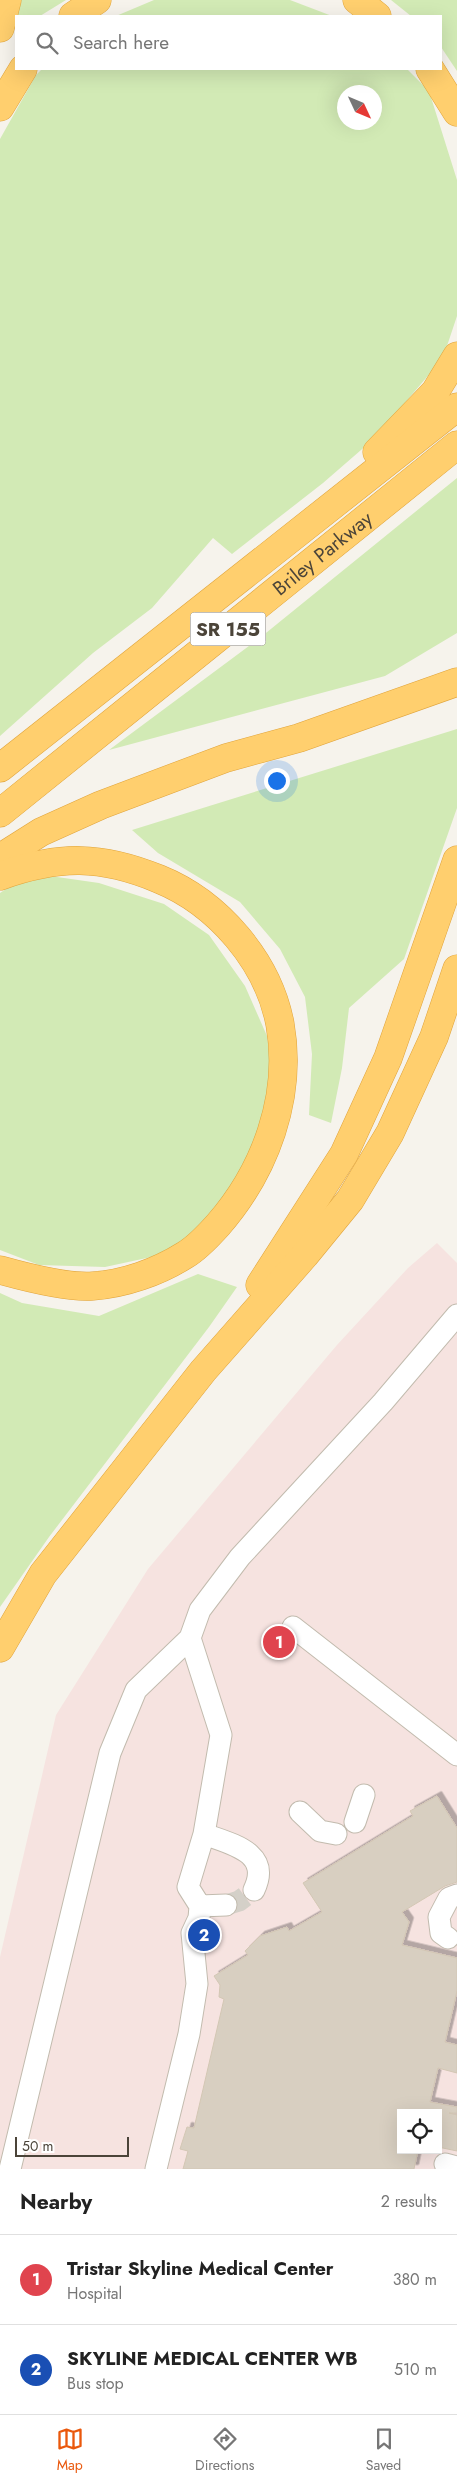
<!DOCTYPE html>
<style>
:root{--surface:#fff;--page:#f2f2f2;--text:#222;--muted:#767676;--line:#e0e0e0;--accent:#ea580c}
body{margin:0;font-family:Jost,sans-serif;background:var(--page);color:var(--text)}
.controls{position:absolute;right:15px;bottom:15px;display:grid;overflow:hidden;border-radius:0px;box-shadow:0 5px 20px #0002}
.controls button{width:45px;height:45px;display:grid;place-items:center;padding:0;border:0;border-bottom:1px solid var(--line);background:var(--surface);color:var(--text);font:25px sans-serif}
.compass{position:absolute;left:337px;top:85px;width:45px;height:45px;border-radius:50%;background:var(--surface);box-shadow:0 5px 20px #0002;rotate:134deg}
.scale{position:absolute;left:15px;bottom:12px;width:114px;box-sizing:border-box;padding-left:5px;border:2px solid #4b4439;border-top:0;font-size:14px;line-height:18px;white-space:nowrap;color:#4b4439;-webkit-text-stroke:4px #fff;paint-order:stroke}
.you{position:absolute;left:276px;top:780px;width:18px;height:18px;margin:-12px;border:4px solid #fff;border-radius:50%;background:#1a73e8;box-shadow:0 0 0 8px #1a73e833}
.badge{display:grid;place-items:center;width:32px;height:32px;border-radius:50%;background:var(--accent);color:#fff;font-size:16px;font-weight:700}
.pin{position:absolute;translate:-50% -50%;border:2px solid #fff;box-shadow:0 1px 5px #0006}
.list{margin:0;padding:0;list-style:none}
h2{display:flex;justify-content:space-between;align-items:center;height:65px;margin:0;padding:0 20px;font-size:21px}
h2 small{font-size:16px;font-weight:400;color:var(--muted)}
.list li{display:grid;grid-template-columns:32px 1fr auto;gap:15px;align-items:center;box-sizing:border-box;height:90px;padding:0 20px;border-top:1px solid var(--line)}
.list b{display:block;font-size:19px;white-space:nowrap}
.list p{margin:0;font-size:16px;white-space:nowrap;color:var(--muted)}
.list em{font-size:16px;font-style:normal;color:var(--muted)}
.icon{flex:none;width:28px;height:28px;fill:none;stroke:currentColor;stroke-width:2;stroke-linecap:round;stroke-linejoin:round}
.map{position:relative;flex:none;width:457px;height:2169px;overflow:hidden}
.search{position:absolute;background:var(--surface);box-shadow:0 5px 20px #0002;left:15px;right:15px;top:15px;height:55px;display:flex;align-items:center;gap:12px;box-sizing:border-box;padding:0 18px;border-radius:0px;color:var(--muted);font-size:19px}
.sheet{height:245px;background:var(--surface)}
nav{display:flex;justify-content:space-around;align-items:center;box-sizing:border-box;height:70px;border-top:1px solid var(--line);background:var(--surface);font-size:14px;color:var(--muted)}
nav a{display:grid;justify-items:center;gap:2px}
nav .on{color:var(--accent)}
.map>svg:first-child{display:block}
.medical{fill:#f6e3e0;fill-rule:evenodd}
.green{fill:#d2eab5;fill-rule:evenodd}
.building{fill:#d8cfc1;stroke:#d3c7b4;filter:url(#shadow)}
.lines{fill:none;stroke-linecap:round;stroke-linejoin:round}
.minor-tunnel{stroke:#d4d0c8;stroke-width:21;stroke-dasharray:21 11;stroke-linecap:butt}
.minor-casing{stroke:#c2bbae;stroke-width:23}
.highway-casing{stroke:#e0a43c;stroke-width:29}
.minor{stroke:#fff;stroke-width:21}
.highway{stroke:#ffcf6e;stroke-width:28}
.labels{text-anchor:middle;dominant-baseline:central;stroke-width:5;stroke-linejoin:round;paint-order:stroke}
.shield{fill:#fff;stroke:#817c74;stroke-width:1}
.shield-label{font-size:19px;font-weight:bold;fill:#4b4439}
.street-label{font-size:20px;fill:#4b4439;stroke:#fff}
</style>
<div class="map">
<svg width="457" height="2169" viewBox="0 0 457 2169">
<defs>
<filter id="shadow"><feDropShadow dx="4.5" dy="-4.5" stdDeviation="0" flood-color="#0004"/></filter>
</defs>
<rect width="100%" height="100%" fill="#f6f3ec"/>
<path class="medical" d="M437 1243 457 1263V2169H0V1957L56 1715 148 1569 337 1345 408 1268ZM401 2113H438V2150H401Z"/>
<path class="green" d="M20 0H66L40 16H16Z
M154 0H290L332 16H116Z
M391 0H457V71L441 47V16H411Z
M42 69H407L429 91 457 180V316L443 358 376 437 323 483 232 554 213 538 152 608 93 653 0 736V139L36 75ZM344 92H374V122H344Z
M457 478V633L385 676 109 750 261 637Z
M457 729V808L404 959 349 1008 342 1068 331 1123 309 1115 312 1054 305 997 280 949 240 902 158 853 132 830Z
M50 876 99 883 164 904 209 935 245 986 267 1036 274 1083 257 1150 199 1231 156 1256 105 1267 39 1265 0 1250V893L12 885Z
M198 1274 237 1287 209 1327 49 1537 0 1607V1293L22 1303 99 1316Z"/>
<path class="building" d="M437 1796 457 1828V1882L445 1886 402 1912 409 1922 402 1945 457 1958V1991L445 2042 457 2045V2073L438 2068 430 2102 457 2107V2113H449L457 2115V2151L438 2147V2113H401V2150H418L414 2169H183L188 2151 180 2149 187 2127 194 2128 224 1999 219 1997 220 1985 214 1976 248 1955 245 1951 260 1936 287 1927 289 1931 322 1912 303 1883 413 1816 410 1811Z"/>
<g class="lines">
<path class="minor-tunnel" d="M226 1905 239 1901 254 1890"/>
<defs>
<path id="minor" d="M293 1627 457 1755
M300 1812 320 1831 336 1834
M355 1822 364 1795
M204 1834C231 1844 272 1852 254 1890
M200 1906 226 1905
M448 1938 441 1933 439 1917 449 1898 457 1895
M445 2164 457 2167
M10 2169 110 1753 136 1690 190 1638 200 1610 240 1557 383 1402 457 1315
M156 2169 189 2034 197 1984 192 1933 199 1918 200 1906 188 1887 204 1834 221 1735 190 1638"/>
<g id="highway">
<path d="M357 0 377 16"/>
<path d="M73 16 97 0"/>
<path d="M0 28 7 0"/>
<path d="M430 69 457 112"/>
<path d="M0 107 23 69"/>
<path d="M377 452 435 392 457 356"/>
<path d="M0 768 457 407"/>
<path id="s1" d="M0 813 457 445"/>
<path d="M0 858 41 832 101 805 226 758 299 738 457 682"/>
<path d="M0 876C59 855 101 855 159 879 218 903 268 961 280 1024 293 1097 265 1171 218 1225 209 1235 197 1248 185 1255 158 1272 124 1284 93 1286 67 1288 25 1277 0 1270"/>
<path d="M260 1285 344 1154 388 1058 457 860"/>
<path d="M0 1648 43 1574 203 1371 305 1255 350 1200 390 1133 434 1037 457 969"/>
</g>
</defs>
<use href="#minor" class="minor-casing"/>
<use href="#highway" class="highway-casing"/>
<use href="#minor" class="minor"/>
<use href="#highway" class="highway"/>
</g>
<g class="labels">
<rect class="shield" x="190.5" y="612.5" width="75" height="33" rx="4"/>
<g class="shield-label">
<text x="228" y="629">SR 155</text>
</g>
<g class="street-label">
<text stroke="none"><textPath href="#s1" startOffset="414">Briley Parkway</textPath></text>
</g>
</g>
</svg>
<div class="controls">
<button><svg class="icon" aria-label="locate" viewBox="0 0 24 24"><circle cx="12" cy="12" r="6"/><path d="M12 2v4M12 18v4M2 12h4M18 12h4"/></svg></button>
</div>
<svg class="compass" viewBox="-18 -18 36 36"><path d="M0-13l5 13h-10z" fill="#e53935"/><path d="M0 13l5-13h-10z" fill="#767676"/></svg>
<div class="scale">50 m</div>
<div class="you"></div>
<div class="pin badge" style="left:279px;top:1642px;background:#e0444e">1</div>
<div class="pin badge" style="left:204px;top:1935px;background:#1a4fb4">2</div>
<div class="search"><svg class="icon" aria-label="search" viewBox="0 0 24 24"><circle cx="10" cy="10" r="6"/><path d="M15 15l6 6"/></svg>Search here</div>
</div>
<section class="sheet">
<h2>Nearby<small>2 results</small></h2>
<ul class="list">
<li><span class="badge" style="background:#e0444e">1</span><div><b>Tristar Skyline Medical Center</b><p>Hospital</p></div><em>380 m</em></li>
<li><span class="badge" style="background:#1a4fb4">2</span><div><b>SKYLINE MEDICAL CENTER WB</b><p>Bus stop</p></div><em>510 m</em></li>
</ul>
</section>
<nav>
<a class="on"><svg class="icon" aria-label="map" viewBox="0 0 24 24"><path d="M3 6l6-2 6 2 6-2v14l-6 2-6-2-6 2zM9 4v14M15 6v14"/></svg>Map</a>
<a><svg class="icon" aria-label="directions" viewBox="0 0 24 24"><path d="M12 3l9 9-9 9-9-9zM9 14v-3h6M13 9l2 2-2 2"/></svg>Directions</a>
<a><svg class="icon" aria-label="saved" viewBox="0 0 24 24"><path d="M7 4h10v16l-5-4-5 4z"/></svg>Saved</a>
</nav>
